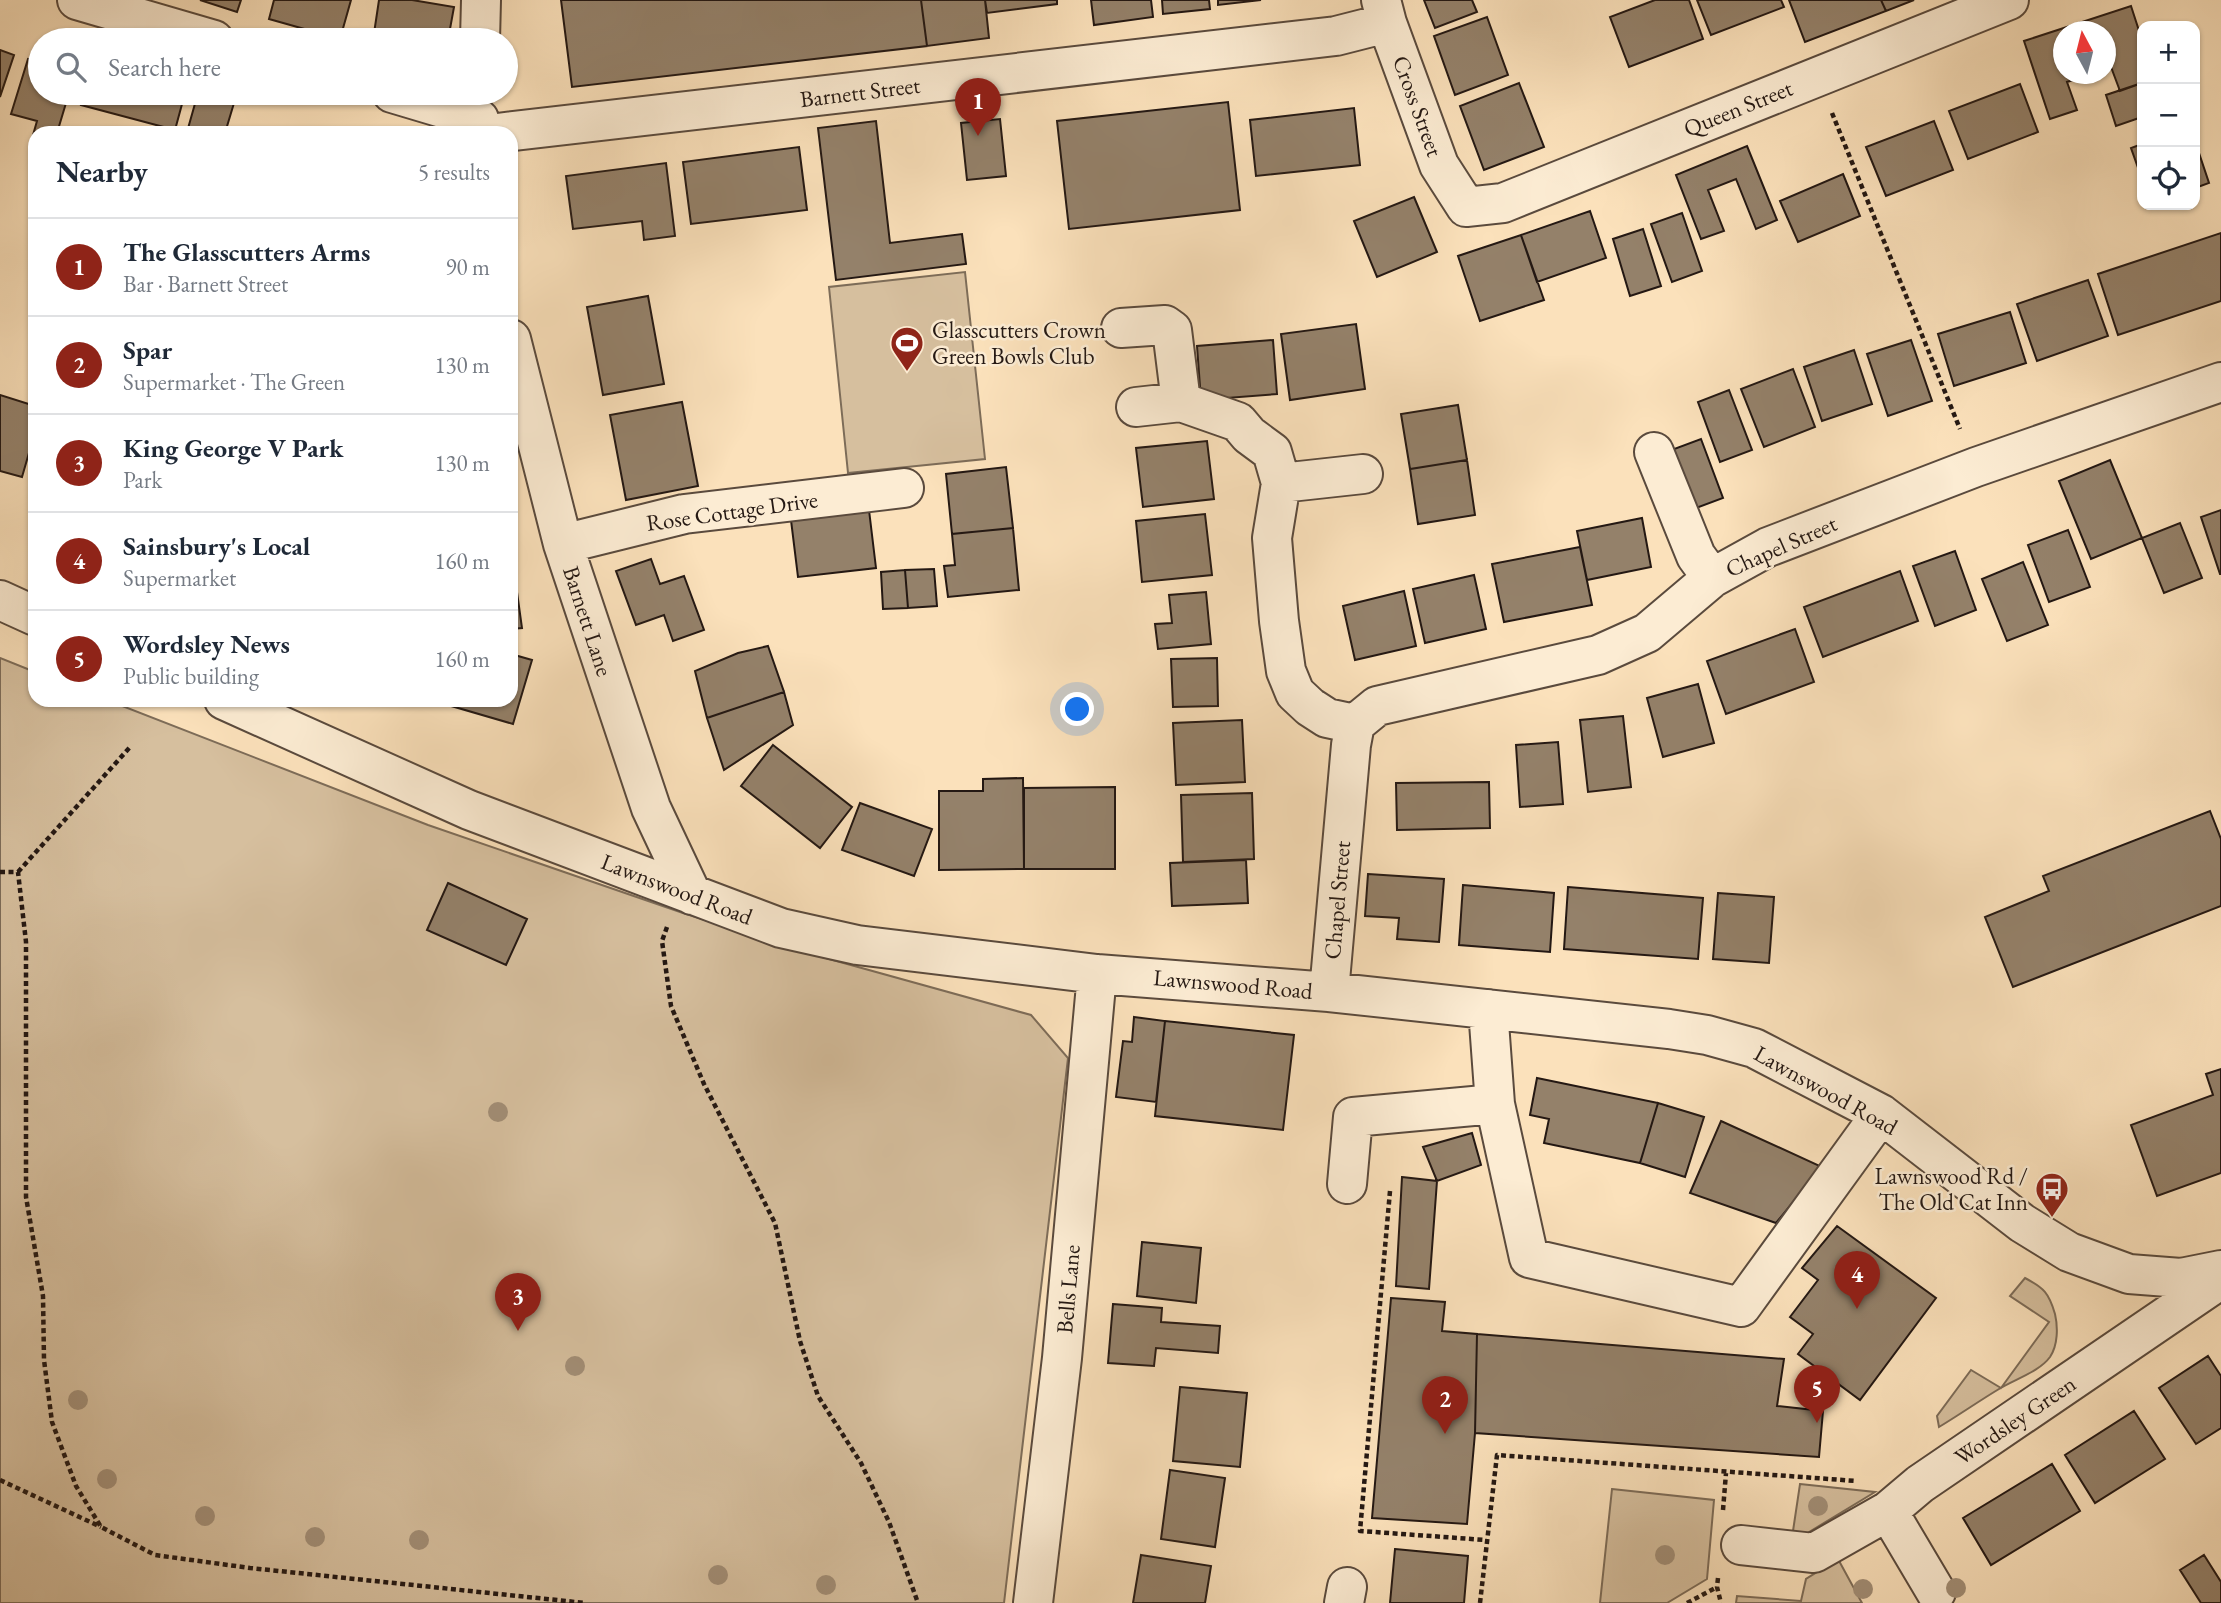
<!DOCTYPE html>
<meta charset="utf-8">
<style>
:root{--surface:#fff;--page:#f6f6f7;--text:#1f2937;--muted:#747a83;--line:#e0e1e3;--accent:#8f2418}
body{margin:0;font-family:"EB Garamond",serif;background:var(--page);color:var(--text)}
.controls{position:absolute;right:21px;top:21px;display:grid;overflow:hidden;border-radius:14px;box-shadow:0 2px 5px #0004}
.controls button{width:63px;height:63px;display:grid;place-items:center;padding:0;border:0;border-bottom:2px solid var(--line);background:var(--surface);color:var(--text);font:35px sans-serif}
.compass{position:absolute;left:2053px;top:21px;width:63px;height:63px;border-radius:50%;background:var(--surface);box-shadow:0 2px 5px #0004;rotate:353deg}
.you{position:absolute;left:1078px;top:710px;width:24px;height:24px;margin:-18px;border:5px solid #fff;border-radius:50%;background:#1a73e8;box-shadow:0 0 0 10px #1a73e833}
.badge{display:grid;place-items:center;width:46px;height:46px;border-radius:50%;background:var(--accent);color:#fff;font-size:23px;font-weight:700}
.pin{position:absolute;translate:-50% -58px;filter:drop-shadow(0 2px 4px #0008)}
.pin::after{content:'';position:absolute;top:37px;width:24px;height:21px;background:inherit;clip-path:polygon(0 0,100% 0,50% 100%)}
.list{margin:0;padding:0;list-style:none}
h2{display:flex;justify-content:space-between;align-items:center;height:91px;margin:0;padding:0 28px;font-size:30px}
h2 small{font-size:23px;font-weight:400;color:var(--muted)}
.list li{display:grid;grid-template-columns:46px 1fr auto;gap:21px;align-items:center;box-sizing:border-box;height:98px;padding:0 28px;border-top:2px solid var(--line)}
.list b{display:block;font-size:26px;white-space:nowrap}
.list p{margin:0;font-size:23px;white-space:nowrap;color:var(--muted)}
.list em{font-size:23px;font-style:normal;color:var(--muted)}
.icon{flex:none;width:38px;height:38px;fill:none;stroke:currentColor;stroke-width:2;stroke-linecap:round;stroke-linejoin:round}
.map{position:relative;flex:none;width:2221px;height:1603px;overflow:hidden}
.search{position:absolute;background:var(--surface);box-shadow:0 2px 5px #0004;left:28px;top:28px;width:490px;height:77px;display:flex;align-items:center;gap:18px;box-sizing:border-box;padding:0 24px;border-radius:38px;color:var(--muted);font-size:26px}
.panel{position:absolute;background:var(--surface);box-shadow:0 2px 5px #0004;left:28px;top:126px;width:490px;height:581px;border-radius:21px}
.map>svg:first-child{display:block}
.green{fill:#d6bf9e;stroke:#7d6c58;stroke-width:2}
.building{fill:#94816a;stroke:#241813;stroke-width:2}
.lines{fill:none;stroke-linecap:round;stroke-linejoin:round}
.minor-casing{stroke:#5a4a3d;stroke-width:42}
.path{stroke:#241813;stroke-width:4.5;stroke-dasharray:5 3.5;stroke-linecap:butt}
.minor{stroke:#fcecd3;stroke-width:38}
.tree{fill:#a28e76}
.labels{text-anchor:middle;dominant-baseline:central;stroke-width:5;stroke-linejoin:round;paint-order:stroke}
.street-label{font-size:23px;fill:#241813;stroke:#fcecd3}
.poi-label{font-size:23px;fill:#241813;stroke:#fcecd3;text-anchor:start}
</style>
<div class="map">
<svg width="2221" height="1603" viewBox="0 0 2221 1603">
<rect width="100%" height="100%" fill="#fbe1bb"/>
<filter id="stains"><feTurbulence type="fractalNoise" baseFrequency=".00286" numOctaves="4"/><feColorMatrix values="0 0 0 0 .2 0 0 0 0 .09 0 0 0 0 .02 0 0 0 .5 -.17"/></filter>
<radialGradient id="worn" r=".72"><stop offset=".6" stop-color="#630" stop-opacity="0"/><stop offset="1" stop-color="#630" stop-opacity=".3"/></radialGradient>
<path class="green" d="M965 272 985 459 848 473 829 287Z
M0 658 35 672V700H107L428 825 683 913 822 957 1031 1015 1068 1058 1004 1603H0Z
M2025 1278C2044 1288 2049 1293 2055 1314 2058 1327 2058 1345 2050 1357 2039 1372 2015 1379 1999 1389 1979 1401 1959 1415 1939 1427L1937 1416 1971 1370 2001 1388 2049 1322 2010 1296Z
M1800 1484 1875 1492 1796 1540 1793 1531Z
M1612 1489 1714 1500 1707 1579 1667 1603H1600Z
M1838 1559 1862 1603H1736L1737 1596 1801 1601 1806 1579Z"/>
<path class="building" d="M200 0H241L237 12Z
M274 0H351L340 39 269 19Z
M379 0H412L454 7 448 40H373Z
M561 0H921L927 46 572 87Z
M921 0H985L989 38 927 46Z
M985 0H1057V4L987 13Z
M1091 0H1151L1153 17 1094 25Z
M1162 0H1209L1210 9 1163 14Z
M1218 0H1261L1218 5Z
M1424 0H1472L1477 12 1435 28Z
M1655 0H1689L1703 39 1629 67 1610 17Z
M1697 0H1781L1784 7 1711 35Z
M1789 0H1881L1886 11 1805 42Z
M1881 0H1914L1886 11Z
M2131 6 2142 40V83L2120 91 2111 67 2106 69V32H2064V74H2092L2067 82 2077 110 2050 119 2024 41Z
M1487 17 1508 75 1455 95 1434 36Z
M0 50 14 55 0 97Z
M28 59 40 63V93H69L57 133H35L33 135 37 121 11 114Z
M1519 83 1544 147 1484 170 1460 106Z
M2142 83V117L2116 126 2106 95Z
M2020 84 2038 132 1968 159 1949 111Z
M85 93H185L175 130 81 105Z
M198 93H237L225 133 187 132Z
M1228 102 1240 210 1069 229 1057 121Z
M1354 108 1360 165 1256 176 1250 120Z
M1000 119 1006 176 967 180 961 123Z
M876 121 890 243 962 234 966 264 836 280 818 128Z
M1934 121 1953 170 1886 196 1866 147Z
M2195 141 2209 183 2195 188Z
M2142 144V179L2131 148Z
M1747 146 1777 220 1756 229 1736 179 1708 190 1724 231 1701 239 1676 175Z
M799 147 807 210 691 224 683 162Z
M666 163 675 236 644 240 642 221 573 229 566 176Z
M1843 174 1860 216 1798 242 1780 201Z
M1414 197 1437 252 1377 277 1354 221Z
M1590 211 1606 258 1537 282 1521 235Z
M1682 213 1702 271 1672 282 1651 224Z
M1643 229 1661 286 1630 296 1613 239Z
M2221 233V301L2118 335 2098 274Z
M1521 235 1544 300 1480 321 1458 256Z
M2088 280 2108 336 2037 361 2017 304Z
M648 296 664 384 603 395 587 307Z
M2010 312 2026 363 1954 386 1938 334Z
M1356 324 1365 389 1290 400 1281 334Z
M1273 340 1277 394 1201 400 1197 346Z
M1911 340 1932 401 1888 416 1867 354Z
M1854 350 1872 404 1822 421 1804 367Z
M1793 369 1815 427 1764 447 1741 389Z
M1729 390 1752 450 1720 462 1698 402Z
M0 395 35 406V432L22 477 0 471Z
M682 402 698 486 626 500 610 415Z
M1458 405 1467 460 1410 469 1401 414Z
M1701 439 1723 498 1688 511 1666 452Z
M1207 441 1214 499 1143 507 1136 448Z
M1467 460 1475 515 1418 524 1410 469Z
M2110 460 2142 538 2091 559 2059 481Z
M1006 467 1013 528 952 534 946 474Z
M869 510 876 568 798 577 791 520Z
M2221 510V574H2220L2201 517Z
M1205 514 1212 575 1142 582 1136 521Z
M1642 518 1651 567 1587 580 1577 531Z
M2180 523 2202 578 2164 593 2142 538Z
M1013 528 1019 590 948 597 944 566 955 565 952 534Z
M2068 530 2090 587 2049 602 2028 545Z
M1580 547 1592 605 1504 622 1492 564Z
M511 549 522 628 511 629Z
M1955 551 1976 610 1935 626 1913 566Z
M651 559 660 584 684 576 704 630 673 641 664 615 636 625 616 571Z
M2023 562 2048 625 2007 641 1982 579Z
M934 569 937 606 908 608 905 570Z
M905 570 908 608 883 609 881 572Z
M1900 571 1918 621 1823 657 1804 607Z
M1474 575 1486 629 1425 643 1413 589Z
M1404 591 1416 646 1355 660 1343 606Z
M1206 592 1211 644 1158 649 1155 624 1172 623 1169 595Z
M1795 629 1814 682 1726 714 1707 661Z
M768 646 784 692 707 718 695 671 738 653Z
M511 654 532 660 513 724 441 703 442 700H511Z
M1217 658 1218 706 1173 707 1171 659Z
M1698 684 1714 743 1663 757 1647 698Z
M784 692 793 725 724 770 707 718Z
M1623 716 1631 787 1588 792 1580 720Z
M1242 720 1245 782 1176 785 1173 723Z
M1558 742 1563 804 1520 807 1516 745Z
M773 745 852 807 820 848 741 786Z
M1023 778 1024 869 939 870V791H983V779Z
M1489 782 1490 828 1397 830 1396 783Z
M1115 787V869H1024V788Z
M1252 793 1254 859 1183 862 1181 795Z
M860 803 932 829 914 876 842 850Z
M2210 811 2221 839V906L2013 987 1985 917 2049 891 2043 876Z
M1246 860 1248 903 1172 906 1170 863Z
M1368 874 1444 879 1439 942 1397 939 1399 918 1365 916Z
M448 883 527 919 506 965 427 930Z
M1463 885 1554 893 1550 952 1459 945Z
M1568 887 1703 898 1698 959 1564 949Z
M1718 893 1774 897 1769 963 1713 959Z
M1134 1017 1165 1021 1156 1102 1116 1097 1123 1041 1132 1042Z
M1165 1021 1294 1035 1283 1130 1155 1116Z
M2221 1069V1173L2157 1196 2131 1125 2213 1095 2206 1074Z
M1537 1078 1658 1103 1640 1163 1544 1143 1549 1119 1530 1115Z
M1658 1103 1704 1117 1685 1177 1640 1163Z
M1721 1121 1822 1167 1776 1223 1690 1193Z
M1472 1133 1481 1165 1437 1181 1423 1147Z
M1402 1177 1437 1181 1429 1289 1396 1286Z
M1837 1226 1936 1298 1860 1400 1798 1354 1813 1334 1790 1317 1818 1280 1802 1268Z
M1142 1242 1201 1248 1196 1303 1137 1296Z
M1391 1298 1445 1302 1442 1331 1477 1334 1475 1433 1467 1524 1372 1518Z
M1113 1304 1162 1308 1161 1322 1220 1326 1218 1353 1156 1348 1154 1366 1108 1363Z
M1477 1334 1784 1359 1777 1406 1823 1411 1819 1457 1475 1433Z
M2208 1356 2221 1376V1428L2196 1444 2159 1388Z
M1180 1387 1247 1393 1240 1467 1173 1461Z
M2134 1411 2165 1459 2095 1503 2065 1455Z
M2052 1464 2080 1511 1991 1565 1963 1518Z
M1170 1470 1225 1478 1215 1547 1161 1539Z
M1395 1549 1468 1556 1464 1603H1390Z
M1141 1555 1211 1566 1205 1603H1133Z
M2204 1555 2221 1582V1603H2201L2180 1570Z"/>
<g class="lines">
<defs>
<path id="minor" d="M77 0 214 40
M1381 0 1387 23 1439 165 1466 207 1503 203 2009 0
M480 40 481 0
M392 93 479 119
M497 133 1336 36 1387 23
M1121 328 1165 325 1172 330 1181 402
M511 339 563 544 651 808 692 895
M1136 407 1181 402 1238 422 1249 435 1272 452 1281 483 1272 538 1279 621 1286 671 1295 693 1310 707 1327 718 1355 724
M1654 452 1696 556 1712 578
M1281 483 1363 474
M563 544 684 514 904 488
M0 600 35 616
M224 700 469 810 781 928 857 945 1097 974 1329 992 1669 1029 1707 1035 1754 1048 1881 1114 2022 1223 2069 1252 2129 1274 2181 1278 2221 1270
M1329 992 1351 745 1355 724 1377 706 1598 655 1647 633 1712 578 1768 547 1976 467 2221 382
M1495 1104 1529 1258 1741 1307 1881 1114
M1347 1184 1353 1117 1495 1104 1488 1009
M1741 1545 1814 1553 1888 1511
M1936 1592 1888 1511 1920 1484 2221 1279
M1033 1603 1062 1358 1097 974
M1344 1603 1347 1587"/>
</defs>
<use href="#minor" class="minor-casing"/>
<path class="path" d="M1832 113 1960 429
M0 872H18L26 942V1197L43 1296 44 1360 52 1422 76 1486 101 1527 155 1555 250 1568 585 1603
M18 872 131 746
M667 927 662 941 671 1006 704 1084 775 1223 800 1341 818 1396 861 1463 889 1522 918 1603
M1390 1191 1360 1531 1486 1540
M0 1480 101 1527
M1723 1510 1726 1473
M1718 1578 1717 1587 1721 1603
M1480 1603 1497 1455 1857 1481
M1687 1603 1717 1587"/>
<use href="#minor" class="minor"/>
</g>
<g class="tree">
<circle cx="498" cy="1112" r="10"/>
<circle cx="575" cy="1366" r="10"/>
<circle cx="78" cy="1400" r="10"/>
<circle cx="107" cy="1479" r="10"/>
<circle cx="1818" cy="1506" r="10"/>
<circle cx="205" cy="1516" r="10"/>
<circle cx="315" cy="1537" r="10"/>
<circle cx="419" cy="1540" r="10"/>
<circle cx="1665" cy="1555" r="10"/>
<circle cx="718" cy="1575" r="10"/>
<circle cx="826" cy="1585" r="10"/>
<circle cx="1956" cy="1588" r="10"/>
<circle cx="1863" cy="1589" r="10"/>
</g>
<defs>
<symbol id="stadium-pin" viewBox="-11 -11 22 30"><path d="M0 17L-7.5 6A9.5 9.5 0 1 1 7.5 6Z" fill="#8f2418" stroke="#fcecd3"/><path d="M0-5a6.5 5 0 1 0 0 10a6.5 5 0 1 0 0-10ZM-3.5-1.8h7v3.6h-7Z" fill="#fff"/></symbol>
<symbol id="bus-pin" viewBox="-11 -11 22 30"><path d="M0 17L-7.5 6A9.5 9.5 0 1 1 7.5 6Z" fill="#8f2418" stroke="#fcecd3"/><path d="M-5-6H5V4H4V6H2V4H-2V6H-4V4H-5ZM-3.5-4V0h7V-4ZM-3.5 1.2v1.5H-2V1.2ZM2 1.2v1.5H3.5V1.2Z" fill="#fff"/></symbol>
</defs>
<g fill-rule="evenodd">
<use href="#stadium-pin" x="888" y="324" width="38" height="52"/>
<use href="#bus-pin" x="2033" y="1170" width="38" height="52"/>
</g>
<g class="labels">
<g class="street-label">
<text transform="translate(860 92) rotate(-7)">Barnett Street</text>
<text transform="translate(1418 106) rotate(70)">Cross Street</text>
<text transform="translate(1738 108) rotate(-22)">Queen Street</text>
<text transform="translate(732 511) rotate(-8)">Rose Cottage Drive</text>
<text transform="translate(1781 546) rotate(-24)">Chapel Street</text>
<text transform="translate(588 621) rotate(72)">Barnett Lane</text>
<text transform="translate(677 889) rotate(21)">Lawnswood Road</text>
<text transform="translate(1337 900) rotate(-85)">Chapel Street</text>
<text transform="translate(1233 984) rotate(5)">Lawnswood Road</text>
<text transform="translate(1826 1090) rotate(29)">Lawnswood Road</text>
<text transform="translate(1068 1289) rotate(-85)">Bells Lane</text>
<text transform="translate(2015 1420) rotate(-34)">Wordsley Green</text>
</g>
<g class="poi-label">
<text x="932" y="330">Glasscutters Crown<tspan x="932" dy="26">Green Bowls Club</tspan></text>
<text x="2028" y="1176" text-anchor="end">Lawnswood Rd /<tspan x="2028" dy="26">The Old Cat Inn</tspan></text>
</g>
</g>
<rect width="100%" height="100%" filter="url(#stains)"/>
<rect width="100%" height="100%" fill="url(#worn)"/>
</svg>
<div class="controls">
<button>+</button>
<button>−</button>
<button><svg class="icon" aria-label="locate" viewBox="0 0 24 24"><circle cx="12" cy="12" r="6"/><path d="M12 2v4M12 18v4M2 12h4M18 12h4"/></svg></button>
</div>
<svg class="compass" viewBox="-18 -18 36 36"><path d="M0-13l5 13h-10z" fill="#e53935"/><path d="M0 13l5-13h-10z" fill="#747a83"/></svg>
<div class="you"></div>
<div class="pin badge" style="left:978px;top:136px">1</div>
<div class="pin badge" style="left:1445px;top:1434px">2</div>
<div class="pin badge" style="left:518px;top:1331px">3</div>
<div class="pin badge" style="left:1857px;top:1309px">4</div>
<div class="pin badge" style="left:1817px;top:1423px">5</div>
<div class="search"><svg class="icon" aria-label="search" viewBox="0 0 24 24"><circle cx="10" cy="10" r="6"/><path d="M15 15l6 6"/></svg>Search here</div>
<section class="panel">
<h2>Nearby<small>5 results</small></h2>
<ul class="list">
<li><span class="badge">1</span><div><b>The Glasscutters Arms</b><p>Bar · Barnett Street</p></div><em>90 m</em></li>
<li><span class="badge">2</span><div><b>Spar</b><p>Supermarket · The Green</p></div><em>130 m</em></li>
<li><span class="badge">3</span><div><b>King George V Park</b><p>Park</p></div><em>130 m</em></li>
<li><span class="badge">4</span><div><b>Sainsbury's Local</b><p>Supermarket</p></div><em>160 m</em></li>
<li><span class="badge">5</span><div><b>Wordsley News</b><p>Public building</p></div><em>160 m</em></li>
</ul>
</section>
</div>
